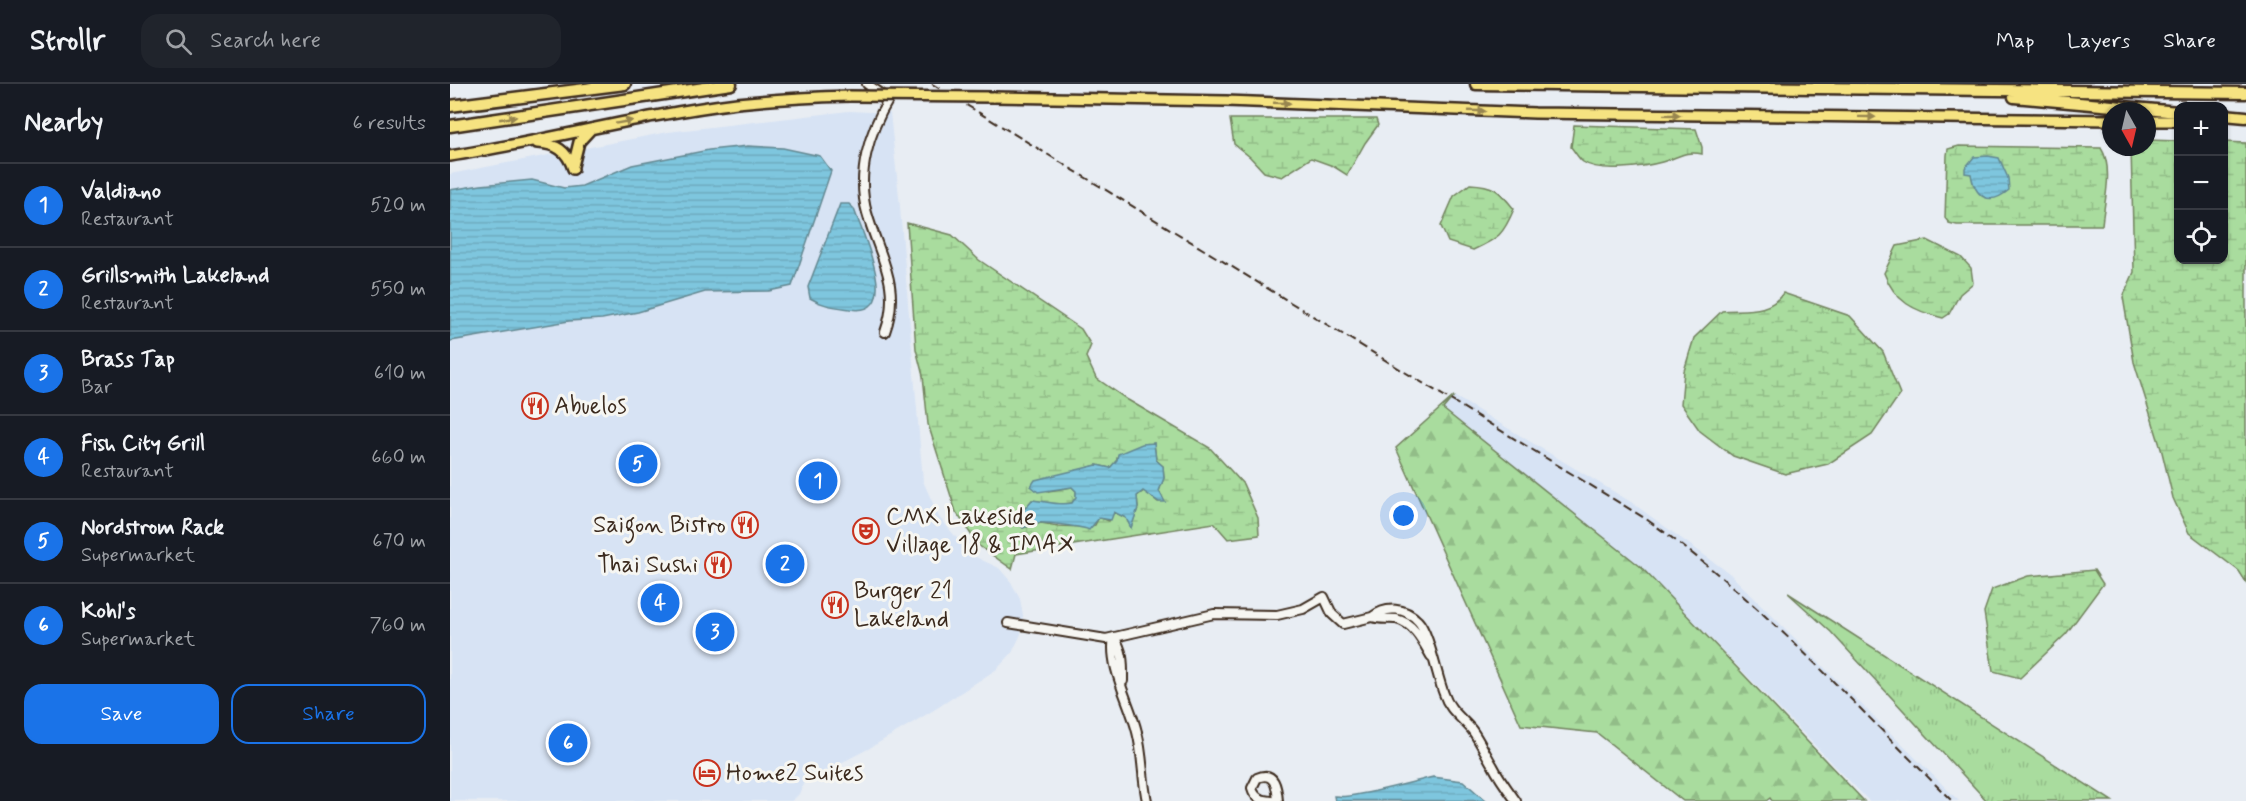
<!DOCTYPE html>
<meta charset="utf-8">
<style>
:root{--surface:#171b24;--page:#20242c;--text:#f1f3f6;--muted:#9ea1a6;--line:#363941;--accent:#1a73e8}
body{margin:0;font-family:Mynerve,sans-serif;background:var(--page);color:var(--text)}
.controls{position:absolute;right:18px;top:18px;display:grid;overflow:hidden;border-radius:12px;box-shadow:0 2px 4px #0004}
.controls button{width:54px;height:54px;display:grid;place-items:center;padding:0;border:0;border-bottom:2px solid var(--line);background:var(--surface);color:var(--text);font:30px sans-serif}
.compass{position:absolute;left:1652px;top:18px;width:54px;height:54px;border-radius:50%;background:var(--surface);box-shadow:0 2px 4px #0004;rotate:172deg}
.you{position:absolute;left:954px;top:432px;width:21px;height:21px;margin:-15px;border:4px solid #fff;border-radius:50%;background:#1a73e8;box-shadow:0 0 0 9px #1a73e833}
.badge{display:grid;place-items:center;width:39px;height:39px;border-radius:50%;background:var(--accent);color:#fff;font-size:20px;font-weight:700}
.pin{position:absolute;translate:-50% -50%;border:3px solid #fff;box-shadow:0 2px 6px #0006}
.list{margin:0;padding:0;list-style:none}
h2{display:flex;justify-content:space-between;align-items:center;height:78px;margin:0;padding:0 24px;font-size:26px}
h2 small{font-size:20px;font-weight:400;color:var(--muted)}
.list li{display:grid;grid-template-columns:39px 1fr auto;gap:18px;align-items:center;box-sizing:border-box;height:84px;padding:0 24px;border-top:2px solid var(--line)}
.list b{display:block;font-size:22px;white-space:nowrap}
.list p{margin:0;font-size:20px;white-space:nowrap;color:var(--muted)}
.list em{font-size:20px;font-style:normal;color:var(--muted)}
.actions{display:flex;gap:12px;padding:18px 24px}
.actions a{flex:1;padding:14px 0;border:2px solid var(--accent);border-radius:18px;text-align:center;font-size:21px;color:var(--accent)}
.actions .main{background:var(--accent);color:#fff}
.icon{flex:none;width:33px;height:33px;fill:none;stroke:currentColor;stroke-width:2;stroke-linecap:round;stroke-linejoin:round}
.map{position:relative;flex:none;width:1796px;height:717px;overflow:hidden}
header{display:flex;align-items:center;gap:36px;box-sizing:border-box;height:84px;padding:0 30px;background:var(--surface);border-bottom:2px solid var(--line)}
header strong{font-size:28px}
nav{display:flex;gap:33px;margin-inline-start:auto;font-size:21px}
.search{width:420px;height:54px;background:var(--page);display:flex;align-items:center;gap:15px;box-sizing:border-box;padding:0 21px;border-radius:18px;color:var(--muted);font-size:22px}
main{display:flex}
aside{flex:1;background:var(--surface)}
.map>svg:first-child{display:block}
.built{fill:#d7e3f4}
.grass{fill:url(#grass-tufts);stroke:#72835e;stroke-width:1.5}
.forest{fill:url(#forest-firs);stroke:#72835e;stroke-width:1.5}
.wetland{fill:url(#wetland-marsh);stroke:#72835e;stroke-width:1.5;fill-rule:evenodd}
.water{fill:url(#water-rules);stroke:#638891;stroke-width:1.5}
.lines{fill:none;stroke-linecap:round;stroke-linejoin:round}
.minor-casing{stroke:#3b2a1e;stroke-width:12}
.major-casing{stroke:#3b2a1e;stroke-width:14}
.highway-casing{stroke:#3b2a1e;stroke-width:15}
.minor{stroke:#f6f6f2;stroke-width:8}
.major{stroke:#f6e381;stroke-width:9}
.highway{stroke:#f6e381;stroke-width:10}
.rail{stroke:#3b2a1e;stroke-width:2;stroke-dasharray:9 4.5;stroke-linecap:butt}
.major-bridge-casing{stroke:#3b2a1e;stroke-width:14;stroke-linecap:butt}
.major-bridge{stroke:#f6e381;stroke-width:9}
.oneway{fill:#988650}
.labels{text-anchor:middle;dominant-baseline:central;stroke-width:6;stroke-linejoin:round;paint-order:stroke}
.poi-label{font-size:24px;fill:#3b2a1e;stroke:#f6f6f2;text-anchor:start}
</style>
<header>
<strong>Strollr</strong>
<div class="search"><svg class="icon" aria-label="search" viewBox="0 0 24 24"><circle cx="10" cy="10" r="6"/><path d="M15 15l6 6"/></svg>Search here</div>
<nav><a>Map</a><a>Layers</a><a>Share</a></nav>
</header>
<main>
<aside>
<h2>Nearby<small>6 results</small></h2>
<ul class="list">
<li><span class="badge">1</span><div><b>Valdiano</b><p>Restaurant</p></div><em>520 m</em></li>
<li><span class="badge">2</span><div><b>Grillsmith Lakeland</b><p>Restaurant</p></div><em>550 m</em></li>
<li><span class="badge">3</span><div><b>Brass Tap</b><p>Bar</p></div><em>610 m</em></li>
<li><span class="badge">4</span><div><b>Fish City Grill</b><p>Restaurant</p></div><em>660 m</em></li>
<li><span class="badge">5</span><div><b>Nordstrom Rack</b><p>Supermarket</p></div><em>670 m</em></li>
<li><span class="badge">6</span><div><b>Kohl's</b><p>Supermarket</p></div><em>760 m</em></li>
</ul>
<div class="actions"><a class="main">Save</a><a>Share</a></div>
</aside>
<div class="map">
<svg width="1796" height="717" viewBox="0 0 1796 717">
<defs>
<pattern id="grass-tufts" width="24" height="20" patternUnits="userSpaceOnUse" patternTransform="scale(1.5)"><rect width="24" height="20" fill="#a9dc9e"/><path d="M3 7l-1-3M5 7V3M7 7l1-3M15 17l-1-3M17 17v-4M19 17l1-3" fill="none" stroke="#92bd88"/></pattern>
<pattern id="forest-firs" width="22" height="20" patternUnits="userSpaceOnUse" patternTransform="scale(1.5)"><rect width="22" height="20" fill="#a9dc9e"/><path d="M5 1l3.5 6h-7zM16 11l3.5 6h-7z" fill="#92bd88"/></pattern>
<pattern id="wetland-marsh" width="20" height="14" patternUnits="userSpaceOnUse" patternTransform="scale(1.5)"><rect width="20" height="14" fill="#a9dc9e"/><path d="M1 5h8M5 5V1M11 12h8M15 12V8" fill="none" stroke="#92bd88"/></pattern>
<pattern id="water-rules" width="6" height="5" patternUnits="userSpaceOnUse" patternTransform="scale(1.5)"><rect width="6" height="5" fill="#7ec6de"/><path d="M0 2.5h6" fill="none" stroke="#6eaabe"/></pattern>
</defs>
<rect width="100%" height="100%" fill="#e8edf3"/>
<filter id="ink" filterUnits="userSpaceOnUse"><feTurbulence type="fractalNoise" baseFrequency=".0167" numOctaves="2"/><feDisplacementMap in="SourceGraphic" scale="12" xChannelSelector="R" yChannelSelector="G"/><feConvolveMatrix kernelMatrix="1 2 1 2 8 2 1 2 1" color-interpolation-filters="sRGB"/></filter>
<g filter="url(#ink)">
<path class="built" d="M399 27 440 29 449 112 473 397 489 433 521 471 549 484 561 498 570 515 573 531 571 550 562 569 547 585 484 626 418 665 354 698 349 710 342 717H0V90L218 48Z
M1004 312 1181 418 1279 489 1509 717H1419L1191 483 993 325Z"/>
<path class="grass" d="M1338 509 1662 717H1537L1381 548Z"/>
<path class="forest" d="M1004 312 993 325 1191 483 1414 717H1322L1320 714 1316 717H1233L1147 649 1071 641 946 364Z"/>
<path class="wetland" d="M780 35H926L928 41 915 59 897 91 883 82 861 74 832 93 814 88 800 73 784 60Z
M1124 41 1246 45 1252 63V70C1236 66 1227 74 1212 78 1194 83 1149 89 1133 78 1129 75 1125 68 1121 63Z
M1697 56 1728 57V176H1774V58L1796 59V498L1789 487 1739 449 1723 414 1712 368 1684 278 1673 213 1684 188 1681 63H1697Z
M1509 62 1651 64C1664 84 1654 118 1652 141H1507L1499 139 1495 134 1497 71 1498 65Z
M1020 100C1044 101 1049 106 1064 125 1053 151 1049 154 1023 166L998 158 991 142 1004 112Z
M457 139 502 151 529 176 631 245 641 261 636 273 646 294 678 316 760 364 793 400 808 434 809 451 778 455 764 439 566 470 562 485 528 461 506 428 478 340 473 292 466 265ZM704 359 706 376 713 382 714 394 709 407 714 417 708 418 694 407 687 412 688 424 681 443 676 434 664 428 659 437 649 433 645 441 634 443 608 442 591 439 573 444 566 435 582 416 605 421 622 419 626 413V407L622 403 599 407 612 391 647 381 660 384 667 376V373Z
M1477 156 1511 173 1521 184 1523 199 1510 210 1499 230 1493 234C1464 227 1445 218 1434 189L1447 162Z
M1333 209 1400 232 1433 268 1450 310 1422 351 1378 380 1335 390 1283 372 1250 347 1231 320 1234 287 1244 254 1272 227C1295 225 1319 230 1333 209Z
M1644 486 1653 500 1616 550 1570 594 1543 587 1534 528 1542 505 1578 492Z"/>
<path class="water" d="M298 62 333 64 370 72 381 87 342 202 319 207 255 208 188 228 152 235 119 237 0 257V106L31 101 82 96 114 104 132 102 182 81 259 66Z
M1538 72 1549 74 1558 94 1559 106C1539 123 1525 113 1521 90L1515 89V84L1524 73Z
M390 120H399L404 125C412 149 454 234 400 225 385 223 373 222 360 214L358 203Z
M704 359 706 376 713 382 714 394 709 407 715 418H709L693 407 687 412 688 424 681 444 676 434 664 428 661 436 649 434 639 446C635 443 593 438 588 439 583 440 578 442 573 444L566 435 582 416C596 417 608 422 622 419L626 413V407L622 403 588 408 581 402 585 396 647 381 660 384 667 376 668 370 692 360Z
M983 693 1013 697 1036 717H885L884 712C889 712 894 713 899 712 927 708 955 700 983 693Z"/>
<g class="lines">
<defs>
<path id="minor" d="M417 0 439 15C419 48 406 90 417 129 429 172 452 201 435 248
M558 539 656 555 764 530 827 531 853 525 874 513 882 530 893 540 922 533
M664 553C658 583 680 618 687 648 693 670 692 694 697 717
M664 553C674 568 673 580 673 597
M981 572C973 558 964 539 946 535 938 534 931 536 922 533 936 522 955 523 968 537 979 548 987 593 994 610 999 626 1012 634 1022 646 1030 657 1036 671 1043 682 1049 694 1058 706 1066 717
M822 717C812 716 805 715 802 704L807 694C825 686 827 704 828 717"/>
<path id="major" d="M543 13 776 17 1085 29 1661 36
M1697 37H1728
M87 59C106 60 117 66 123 85
M0 72C96 57 190 31 287 19 325 15 362 13 400 12
M123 82 129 58 141 45"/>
<path id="highway" d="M1026 0 1796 9
M1564 13 1728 28
M0 22 175 0
M1774 31 1796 33
M0 42 281 0"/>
</defs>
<use href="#minor" class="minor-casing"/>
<use href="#major" class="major-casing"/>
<use href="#highway" class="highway-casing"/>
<use href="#minor" class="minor"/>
<use href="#major" class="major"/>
<use href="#highway" class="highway"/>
<path class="rail" d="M482 0 1196 435C1309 514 1404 620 1502 717"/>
<defs>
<path id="major-bridge" d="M400 12 543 13"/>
</defs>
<use href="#major-bridge" class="major-bridge-casing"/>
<use href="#major-bridge" class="major-bridge"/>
</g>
<defs><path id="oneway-solid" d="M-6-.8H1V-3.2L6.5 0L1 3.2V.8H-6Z" transform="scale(1.5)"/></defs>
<g class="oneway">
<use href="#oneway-solid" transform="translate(832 19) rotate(2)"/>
<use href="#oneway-solid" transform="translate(1027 27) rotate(2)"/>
<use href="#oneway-solid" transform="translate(1222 31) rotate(1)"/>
<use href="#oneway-solid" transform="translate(1417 33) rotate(1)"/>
<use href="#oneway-solid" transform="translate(58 34) rotate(-8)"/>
<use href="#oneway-solid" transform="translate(174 38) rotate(-10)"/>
</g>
</g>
<defs>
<symbol id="restaurant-ring" viewBox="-11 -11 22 22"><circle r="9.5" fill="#f6f6f2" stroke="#c8321e" stroke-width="1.5"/><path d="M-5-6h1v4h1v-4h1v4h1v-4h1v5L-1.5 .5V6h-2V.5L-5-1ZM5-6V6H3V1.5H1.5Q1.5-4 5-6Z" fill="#c8321e"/></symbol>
<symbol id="theatre-ring" viewBox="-11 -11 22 22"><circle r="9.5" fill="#f6f6f2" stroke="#c8321e" stroke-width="1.5"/><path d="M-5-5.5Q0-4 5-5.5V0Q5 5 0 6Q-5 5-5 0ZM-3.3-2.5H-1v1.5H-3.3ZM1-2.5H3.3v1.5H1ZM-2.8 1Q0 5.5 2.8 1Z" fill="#c8321e"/></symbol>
<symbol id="hotel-ring" viewBox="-11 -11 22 22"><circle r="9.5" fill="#f6f6f2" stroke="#c8321e" stroke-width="1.5"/><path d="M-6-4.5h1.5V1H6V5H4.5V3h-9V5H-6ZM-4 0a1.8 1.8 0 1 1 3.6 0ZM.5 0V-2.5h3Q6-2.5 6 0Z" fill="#c8321e"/></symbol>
</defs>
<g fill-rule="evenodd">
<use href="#restaurant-ring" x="70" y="307" width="30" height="30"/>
<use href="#restaurant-ring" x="280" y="426" width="30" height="30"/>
<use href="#theatre-ring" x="401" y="432" width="30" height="30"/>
<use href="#restaurant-ring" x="253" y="466" width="30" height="30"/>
<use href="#restaurant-ring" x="370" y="506" width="30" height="30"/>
<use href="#hotel-ring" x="242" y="674" width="30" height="30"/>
</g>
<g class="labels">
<g class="poi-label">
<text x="104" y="322">Abuelos</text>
<text x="436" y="433">CMX Lakeside<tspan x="436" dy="28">Village 18 &amp; IMAX</tspan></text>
<text x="276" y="441" text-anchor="end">Saigon Bistro</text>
<text x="248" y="481" text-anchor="end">Thai Sushi</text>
<text x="404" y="507">Burger 21<tspan x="404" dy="28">Lakeland</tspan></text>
<text x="276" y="689">Home2 Suites</text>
</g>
</g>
</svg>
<div class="controls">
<button>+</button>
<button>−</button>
<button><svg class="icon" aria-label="locate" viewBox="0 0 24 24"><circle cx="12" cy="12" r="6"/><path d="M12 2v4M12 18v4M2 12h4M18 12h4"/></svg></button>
</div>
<svg class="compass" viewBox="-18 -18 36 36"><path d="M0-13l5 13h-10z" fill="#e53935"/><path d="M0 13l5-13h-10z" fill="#9ea1a6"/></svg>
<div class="you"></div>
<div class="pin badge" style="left:368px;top:397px">1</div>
<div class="pin badge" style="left:335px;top:480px">2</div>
<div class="pin badge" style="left:265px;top:548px">3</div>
<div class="pin badge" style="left:210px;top:519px">4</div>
<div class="pin badge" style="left:188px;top:380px">5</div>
<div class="pin badge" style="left:118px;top:659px">6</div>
</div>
</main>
